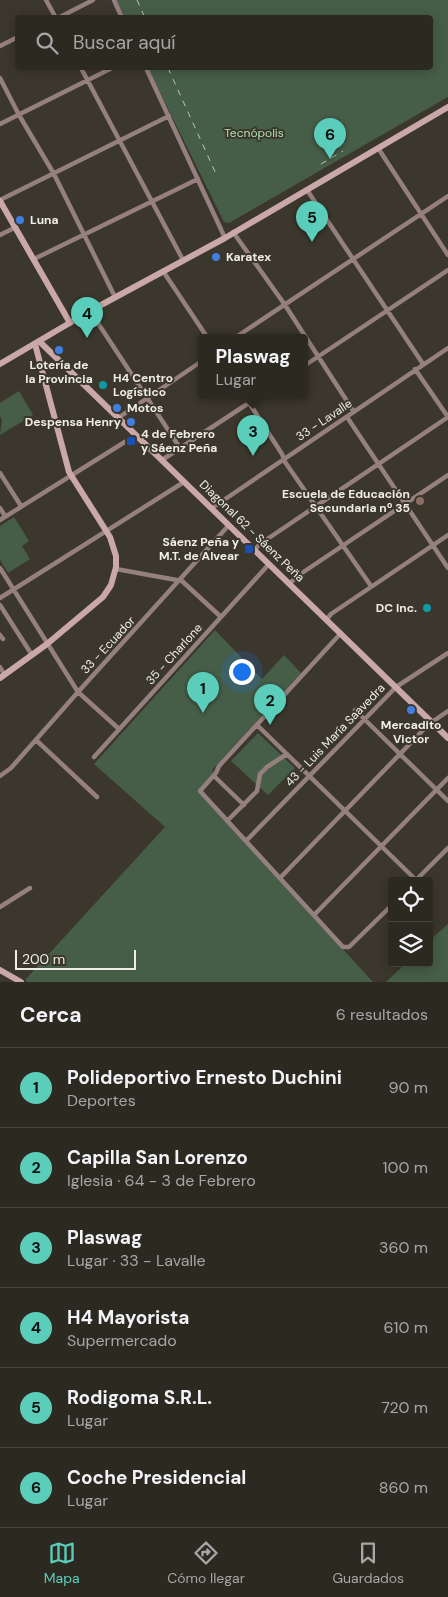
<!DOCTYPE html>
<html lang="es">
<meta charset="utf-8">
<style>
:root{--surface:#2c2921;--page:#34312a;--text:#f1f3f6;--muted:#a6a6a5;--line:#48453f;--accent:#5bcebb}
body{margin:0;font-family:"DM Sans",sans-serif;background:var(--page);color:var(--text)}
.controls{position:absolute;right:15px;bottom:15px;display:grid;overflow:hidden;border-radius:5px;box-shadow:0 2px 12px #0003}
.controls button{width:45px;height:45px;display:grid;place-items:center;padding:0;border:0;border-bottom:1px solid var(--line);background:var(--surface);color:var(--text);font:25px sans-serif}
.scale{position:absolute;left:15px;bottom:12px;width:121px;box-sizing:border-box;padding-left:5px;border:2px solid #efede6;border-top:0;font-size:14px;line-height:18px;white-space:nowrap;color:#efede6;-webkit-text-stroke:4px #3b372c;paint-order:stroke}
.you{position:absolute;left:241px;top:671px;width:18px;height:18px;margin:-12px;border:4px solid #fff;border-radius:50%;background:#1a73e8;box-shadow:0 0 0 8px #1a73e833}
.badge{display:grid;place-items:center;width:32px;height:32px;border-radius:50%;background:var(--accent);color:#111;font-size:16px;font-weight:700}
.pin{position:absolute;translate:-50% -41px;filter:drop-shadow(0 1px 2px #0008)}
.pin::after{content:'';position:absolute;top:26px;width:18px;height:15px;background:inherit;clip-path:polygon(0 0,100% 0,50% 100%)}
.popup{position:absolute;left:198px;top:334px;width:110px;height:65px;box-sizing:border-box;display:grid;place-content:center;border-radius:5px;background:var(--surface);filter:drop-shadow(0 1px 4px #0005);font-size:16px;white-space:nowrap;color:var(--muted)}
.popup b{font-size:19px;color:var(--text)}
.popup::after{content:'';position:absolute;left:50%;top:100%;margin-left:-10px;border:10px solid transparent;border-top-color:var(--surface)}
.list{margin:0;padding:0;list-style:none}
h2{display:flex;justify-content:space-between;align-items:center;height:65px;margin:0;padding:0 20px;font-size:21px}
h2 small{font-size:16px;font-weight:400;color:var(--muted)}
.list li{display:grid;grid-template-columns:32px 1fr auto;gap:15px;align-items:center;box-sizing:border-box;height:80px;padding:0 20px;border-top:1px solid var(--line)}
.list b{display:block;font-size:19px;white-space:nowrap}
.list p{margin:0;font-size:16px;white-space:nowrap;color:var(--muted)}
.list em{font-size:16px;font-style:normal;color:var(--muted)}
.icon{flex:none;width:28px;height:28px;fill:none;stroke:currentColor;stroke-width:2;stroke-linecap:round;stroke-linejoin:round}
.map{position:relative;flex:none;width:448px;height:982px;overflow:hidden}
.search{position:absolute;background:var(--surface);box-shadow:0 2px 12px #0003;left:15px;right:15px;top:15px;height:55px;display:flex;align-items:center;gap:12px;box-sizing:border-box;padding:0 18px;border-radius:5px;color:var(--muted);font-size:19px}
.sheet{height:545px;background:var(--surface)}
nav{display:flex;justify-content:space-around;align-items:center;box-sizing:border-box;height:70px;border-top:1px solid var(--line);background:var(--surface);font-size:14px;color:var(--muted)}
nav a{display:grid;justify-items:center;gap:2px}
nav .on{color:var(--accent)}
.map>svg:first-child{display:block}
.green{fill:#465d47}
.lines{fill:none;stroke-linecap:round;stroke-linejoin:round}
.street{stroke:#95807f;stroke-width:4.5}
.secondary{stroke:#caa8a7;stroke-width:6}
.rail{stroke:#c4c2ba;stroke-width:1;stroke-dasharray:6 6;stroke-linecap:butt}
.shop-dot{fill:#3f7fe0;stroke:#3b372c;stroke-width:2}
.culture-dot{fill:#0f9aa8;stroke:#3b372c;stroke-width:2}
.transit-dot{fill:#1a4fb4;stroke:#3b372c;stroke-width:2}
.education-dot{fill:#8d6e63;stroke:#3b372c;stroke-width:2}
.labels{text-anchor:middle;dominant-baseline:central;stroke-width:4;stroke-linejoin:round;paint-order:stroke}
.park-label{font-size:12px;fill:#ade2af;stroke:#3b372c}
.poi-label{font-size:12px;font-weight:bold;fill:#efede6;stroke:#3b372c;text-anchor:start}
.street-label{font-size:12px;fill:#efede6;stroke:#3b372c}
</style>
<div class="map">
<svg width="448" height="982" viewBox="0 0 448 982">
<rect width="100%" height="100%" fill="#3b372c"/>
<path class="green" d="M116 0H448V97L229 223 224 222 148 68H430V18L124 17Z
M19 391 33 415 0 435 2 420 0 416V403Z
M14 517 29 541 22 546 30 559 8 573 0 560V526Z
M215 630 262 679 284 655 301 673 212 770 214 772 198 791 373 982H27L25 980 165 827 94 764Z
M258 733 295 768 268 795 231 761Z
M448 924V982H386L406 963H429V941Z"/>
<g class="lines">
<path class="street" d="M46 0 56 18
M114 0 122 18
M58 18 93 0
M0 46 18 37
M81 68 183 260
M146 68 225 238
M0 78 19 115 54 174 115 297
M0 124 112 68
M378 148 448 255
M307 190 423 364
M0 200 169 116
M233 232 285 305 354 412
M0 235 16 227
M34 259 198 179
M163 271 207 337
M90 311 180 448
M236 337 448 196
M304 366 448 270
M415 369 448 417
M244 395 282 454 285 462 371 586
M347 417 448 568
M118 418 202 361
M162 460 261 395
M0 473 21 506
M0 508 5 516
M212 508 448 348
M0 520 136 435
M255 549 260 544 448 417
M0 568 78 692 119 729
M116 569 182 581 221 617
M290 583 299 575 448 475
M0 598 184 482
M0 605 32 655
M327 619 331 614 448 535
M341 633 219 766 216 773 200 791 343 947H349L392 905
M0 635 3 639
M0 667 4 674
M355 710 448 801
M257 725 416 880
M36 740 97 797
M94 757 269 564
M0 776 11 768 78 692 229 525
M214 776 244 805
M227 821 257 791 260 774 267 767 287 754
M246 841 396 687 448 653
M280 878 429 724 448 711
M416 880 448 848
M0 907 30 888
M314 915 448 778"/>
<path class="secondary" d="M0 201 70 323
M39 341 448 738
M0 364 90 311 225 238 448 107
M0 678 47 644 103 597 111 585 116 567V556L110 537 69 472 35 344
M0 970 21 982"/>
<path class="rail" d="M137 0 145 18
M168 68 217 176
M321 164 343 151"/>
</g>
<g class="shop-dot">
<circle cx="20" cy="220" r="5"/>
<circle cx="216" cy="257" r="5"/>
<circle cx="59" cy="350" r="5"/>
<circle cx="117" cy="408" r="5"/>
<circle cx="131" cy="422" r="5"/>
<circle cx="411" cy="710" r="5"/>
</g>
<g class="culture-dot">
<circle cx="103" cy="385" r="5"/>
<circle cx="427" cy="608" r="5"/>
</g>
<g class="transit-dot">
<rect x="126" y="436" width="10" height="10" rx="2.5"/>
<rect x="244" y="544" width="10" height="10" rx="2.5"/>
</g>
<circle class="education-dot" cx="420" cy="501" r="5"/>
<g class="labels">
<g class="park-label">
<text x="254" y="133">Tecnópolis</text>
</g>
<g class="poi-label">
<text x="30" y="220">Luna</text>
<text x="226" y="257">Karatex</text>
<text x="59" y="365" text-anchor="middle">Lotería de<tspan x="59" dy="14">la Provincia</tspan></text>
<text x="113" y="378">H4 Centro<tspan x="113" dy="14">Logístico</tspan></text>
<text x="127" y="408">Motos</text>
<text x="121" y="422" text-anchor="end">Despensa Henry</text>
<text x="141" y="434">4 de Febrero<tspan x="141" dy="14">y Sáenz Peña</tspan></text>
<text x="410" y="494" text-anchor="end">Escuela de Educación<tspan x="410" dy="14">Secundaria nº 35</tspan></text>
<text x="239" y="542" text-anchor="end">Sáenz Peña y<tspan x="239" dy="14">M.T. de Alvear</tspan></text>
<text x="417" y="608" text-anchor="end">DC Inc.</text>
<text x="411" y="725" text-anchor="middle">Mercadito<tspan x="411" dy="14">Victor</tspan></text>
</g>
<g class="street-label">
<text transform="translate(324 420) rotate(-34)">33 - Lavalle</text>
<text transform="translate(252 531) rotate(44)">Diagonal 62 - Sáenz Peña</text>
<text transform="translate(108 645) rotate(-47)">33 - Ecuador</text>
<text transform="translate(174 654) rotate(-48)">35 - Charlone</text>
<text transform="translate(335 735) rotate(-46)">43 - Luis María Saavedra</text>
</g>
</g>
</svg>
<div class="controls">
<button><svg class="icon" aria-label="locate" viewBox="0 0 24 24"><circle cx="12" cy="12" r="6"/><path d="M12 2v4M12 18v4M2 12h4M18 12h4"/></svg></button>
<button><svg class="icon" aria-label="layers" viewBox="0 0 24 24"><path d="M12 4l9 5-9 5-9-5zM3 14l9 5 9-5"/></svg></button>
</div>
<div class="scale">200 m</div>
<div class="you"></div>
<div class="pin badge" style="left:203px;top:713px">1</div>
<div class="pin badge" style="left:270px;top:725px">2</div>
<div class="pin badge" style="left:253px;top:456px">3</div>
<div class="popup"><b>Plaswag</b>Lugar</div>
<div class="pin badge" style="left:87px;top:338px">4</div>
<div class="pin badge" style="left:312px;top:242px">5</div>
<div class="pin badge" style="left:330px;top:159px">6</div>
<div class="search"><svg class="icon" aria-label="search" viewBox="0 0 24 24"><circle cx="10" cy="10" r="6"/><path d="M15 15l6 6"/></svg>Buscar aquí</div>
</div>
<section class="sheet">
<h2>Cerca<small>6 resultados</small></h2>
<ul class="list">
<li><span class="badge">1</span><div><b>Polideportivo Ernesto Duchini</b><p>Deportes</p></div><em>90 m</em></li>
<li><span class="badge">2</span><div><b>Capilla San Lorenzo</b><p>Iglesia · 64 - 3 de Febrero</p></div><em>100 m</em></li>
<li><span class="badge">3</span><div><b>Plaswag</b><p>Lugar · 33 - Lavalle</p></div><em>360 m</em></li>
<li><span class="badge">4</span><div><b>H4 Mayorista</b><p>Supermercado</p></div><em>610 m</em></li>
<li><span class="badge">5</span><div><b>Rodigoma S.R.L.</b><p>Lugar</p></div><em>720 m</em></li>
<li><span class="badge">6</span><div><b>Coche Presidencial</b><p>Lugar</p></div><em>860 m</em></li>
</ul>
</section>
<nav>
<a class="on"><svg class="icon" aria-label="map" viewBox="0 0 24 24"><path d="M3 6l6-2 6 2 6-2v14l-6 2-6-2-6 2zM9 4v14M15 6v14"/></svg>Mapa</a>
<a><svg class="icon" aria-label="directions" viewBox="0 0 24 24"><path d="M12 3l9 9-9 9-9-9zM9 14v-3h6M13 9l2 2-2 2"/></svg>Cómo llegar</a>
<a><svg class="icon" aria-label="saved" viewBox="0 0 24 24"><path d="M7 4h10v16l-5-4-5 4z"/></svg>Guardados</a>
</nav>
